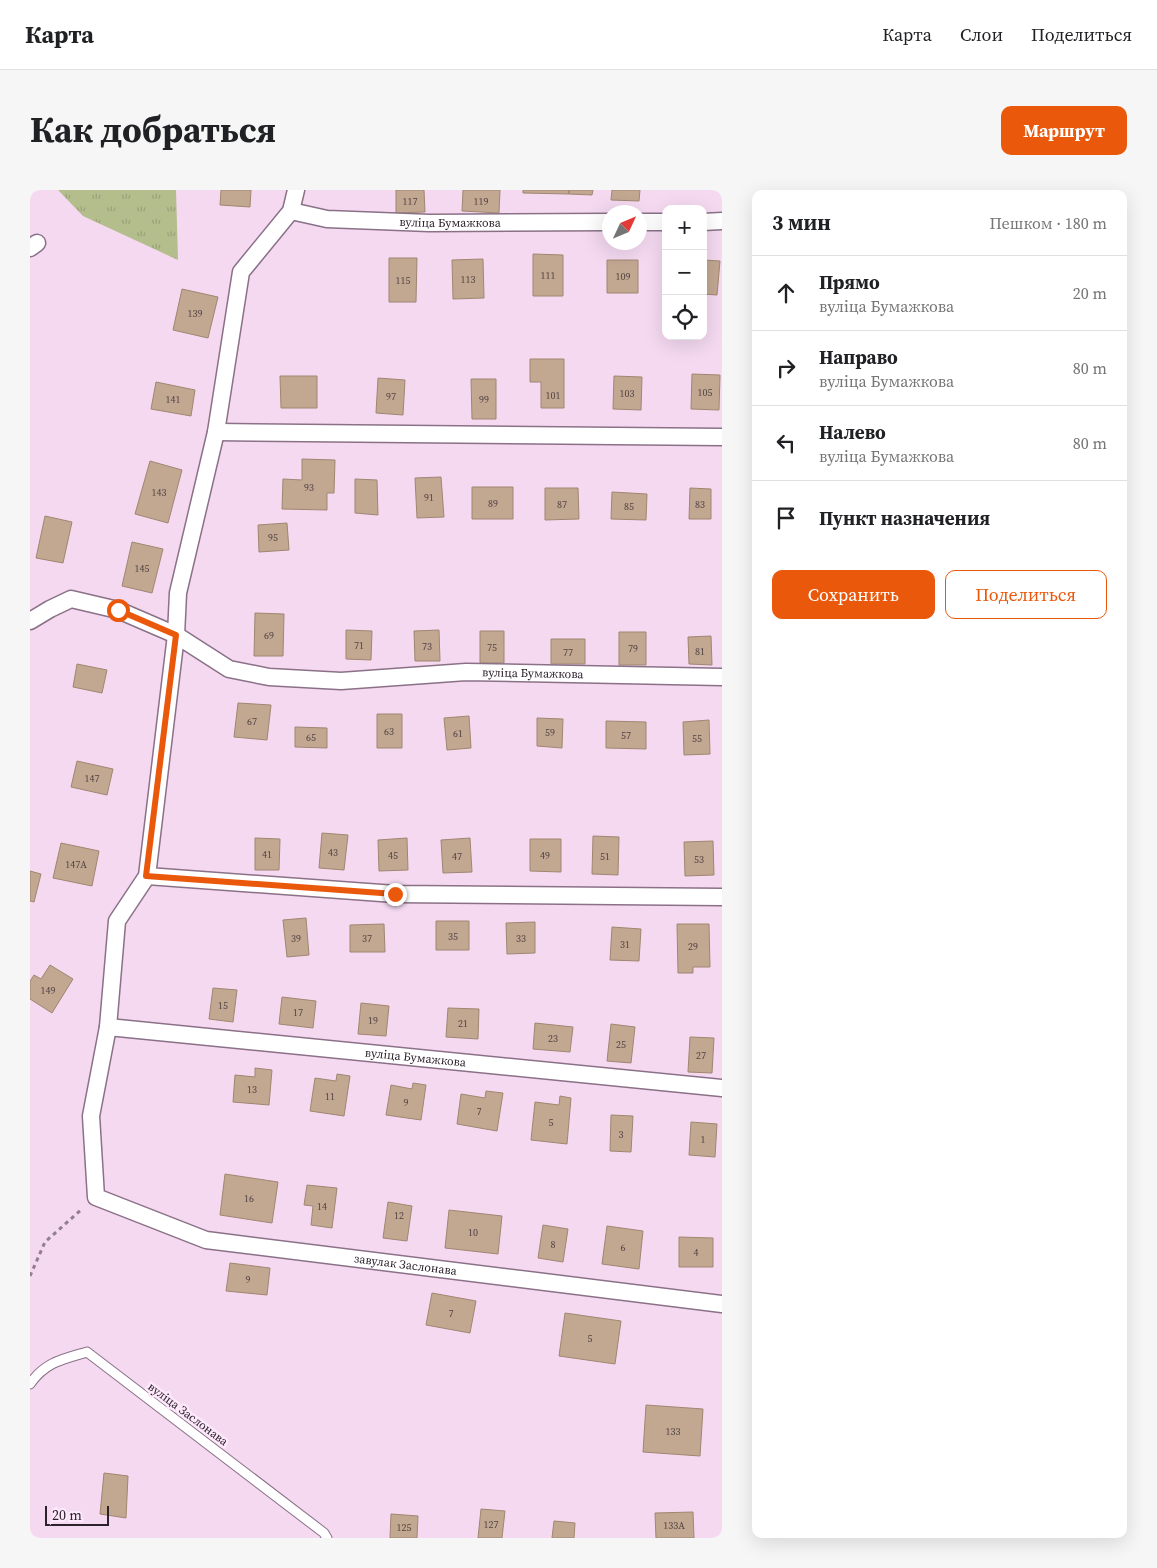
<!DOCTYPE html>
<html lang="ru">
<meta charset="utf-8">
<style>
:root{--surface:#fff;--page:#f6f6f6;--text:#202124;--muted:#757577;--line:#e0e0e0;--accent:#ea580c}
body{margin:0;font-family:"Source Serif 4",serif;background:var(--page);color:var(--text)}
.controls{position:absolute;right:15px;top:15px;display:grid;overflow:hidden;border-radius:10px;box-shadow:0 5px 20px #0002}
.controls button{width:45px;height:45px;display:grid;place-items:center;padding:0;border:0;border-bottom:1px solid var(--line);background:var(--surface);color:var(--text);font:25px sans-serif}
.compass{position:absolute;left:572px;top:15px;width:45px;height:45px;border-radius:50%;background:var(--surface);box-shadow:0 5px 20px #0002;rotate:46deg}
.scale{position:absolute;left:15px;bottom:12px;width:64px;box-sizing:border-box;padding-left:5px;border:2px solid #2c222b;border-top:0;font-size:14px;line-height:18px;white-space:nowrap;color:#2c222b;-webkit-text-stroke:4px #fee8fb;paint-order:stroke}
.stop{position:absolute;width:15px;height:15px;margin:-11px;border:4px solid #ea580c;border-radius:50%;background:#fff}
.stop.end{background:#ea580c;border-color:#fff;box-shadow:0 1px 5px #0008}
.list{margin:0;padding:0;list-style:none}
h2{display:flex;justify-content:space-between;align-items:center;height:65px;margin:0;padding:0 20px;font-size:21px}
h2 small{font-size:16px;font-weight:400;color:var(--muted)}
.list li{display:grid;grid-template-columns:32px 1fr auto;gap:15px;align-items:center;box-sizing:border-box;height:75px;padding:0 20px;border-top:1px solid var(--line)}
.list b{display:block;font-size:19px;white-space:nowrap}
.list p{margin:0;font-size:16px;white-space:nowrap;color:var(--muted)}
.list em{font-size:16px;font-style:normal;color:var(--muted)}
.actions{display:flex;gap:10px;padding:15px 20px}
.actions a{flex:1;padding:11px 0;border:1px solid var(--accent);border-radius:10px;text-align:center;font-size:18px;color:var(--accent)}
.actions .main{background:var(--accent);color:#fff}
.icon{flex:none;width:28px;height:28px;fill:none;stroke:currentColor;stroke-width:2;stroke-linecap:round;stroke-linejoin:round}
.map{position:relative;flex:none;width:692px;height:1348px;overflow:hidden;border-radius:10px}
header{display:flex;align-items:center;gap:30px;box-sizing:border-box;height:70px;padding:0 25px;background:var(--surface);border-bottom:1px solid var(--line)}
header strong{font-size:24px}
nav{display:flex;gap:28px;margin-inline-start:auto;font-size:18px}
.intro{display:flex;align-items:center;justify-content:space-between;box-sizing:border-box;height:120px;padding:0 30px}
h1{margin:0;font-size:35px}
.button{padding:12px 22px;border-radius:10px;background:var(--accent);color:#fff;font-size:18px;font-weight:700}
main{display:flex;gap:30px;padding:0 30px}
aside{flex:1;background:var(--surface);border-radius:10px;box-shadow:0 5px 20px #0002}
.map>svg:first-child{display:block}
.grass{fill:url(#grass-tufts)}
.building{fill:#c2a791;stroke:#a08671}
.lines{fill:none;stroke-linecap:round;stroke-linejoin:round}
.lane-casing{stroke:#8a7187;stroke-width:11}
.street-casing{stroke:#8a7187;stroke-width:19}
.path{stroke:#917e8f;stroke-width:3;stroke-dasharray:4 4;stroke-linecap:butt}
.lane{stroke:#fff;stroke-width:9}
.street{stroke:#fff;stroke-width:16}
.route{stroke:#ea580c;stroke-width:6}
.labels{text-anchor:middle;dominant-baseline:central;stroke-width:5;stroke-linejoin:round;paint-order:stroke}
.number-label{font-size:10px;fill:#524344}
.street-label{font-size:12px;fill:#2c222b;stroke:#fee8fb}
</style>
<header>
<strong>Карта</strong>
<nav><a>Карта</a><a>Слои</a><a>Поделиться</a></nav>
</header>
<div class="intro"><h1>Как добраться</h1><a class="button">Маршрут</a></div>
<main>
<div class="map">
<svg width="692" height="1348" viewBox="0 0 692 1348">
<defs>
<pattern id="grass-tufts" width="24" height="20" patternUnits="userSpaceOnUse" patternTransform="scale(1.25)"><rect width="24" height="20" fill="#b4bd8c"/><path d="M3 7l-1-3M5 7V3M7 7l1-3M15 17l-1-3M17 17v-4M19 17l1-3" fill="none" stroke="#9ba279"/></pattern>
</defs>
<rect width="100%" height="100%" fill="#f4d9f1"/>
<path class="grass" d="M28 0H146L148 70 53 26Z"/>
<path class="building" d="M191 0H221L220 17 190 15Z
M366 0H394L395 22 366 23Z
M433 0H470L469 23 432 21Z
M493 0H539V4L493 3Z
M539 0H563L562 5 539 4Z
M582 0H610L609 11 581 10Z
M503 64 533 65V106H503Z
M359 68H387L386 112H359Z
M453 69 454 108 423 109 422 70Z
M577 70H608V103H577Z
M673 70 690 71 687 105 673 104Z
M152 99 188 107 178 148 143 140Z
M500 169H534V218H511V192H500Z
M662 184 690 185 689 220 661 219Z
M250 186H287V218H251Z
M584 186 612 187 611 220 583 219Z
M348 188 375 190 373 225 346 223Z
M441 189H466V229H442Z
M126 192 165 200 161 226 121 219Z
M272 269 305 270 304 303H297V320L252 319 253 289 272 290Z
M120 271 152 280 138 333 105 324Z
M411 287 414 327 387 328 385 288Z
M325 289 347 290 348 325 325 323Z
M442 297H483V329H442Z
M515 298H548L549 329 515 330Z
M660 298 681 299V329H659Z
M582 302 617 304 616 330 581 329Z
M15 326 42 332 33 373 6 368Z
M257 333 259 360 229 362 228 335Z
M102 352 133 359 122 403 92 396Z
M225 423 254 424 253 466H224Z
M316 440 342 441 341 470 316 469Z
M409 440 410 471H385L384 441Z
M450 441H474V473H450Z
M589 442H616V475H589Z
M681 446 682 475 659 474 658 447Z
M521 449H555V474H521Z
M47 474 77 480 72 503 43 497Z
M208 513 241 515 237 550 204 547Z
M347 524H372V558H347Z
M439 526 441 558 417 560 414 528Z
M507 528 533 529 532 558 507 556Z
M679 530 680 564 654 565 653 532Z
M576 531 616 532V559L576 558Z
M265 537 297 538V558L265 557Z
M47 571 83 579 77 605 41 597Z
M292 643 318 645 314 680 289 678Z
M563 646 589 647 588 685 562 684Z
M225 648 250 649 249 680H225Z
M377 648 378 680 349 681 348 650Z
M440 648 442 682 413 683 411 650Z
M500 649H531V682L500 681Z
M683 651 684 685 655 686 654 652Z
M31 653 69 661 62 696 23 688Z
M0 681 11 684 4 712 0 711Z
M276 728 279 765 257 767 253 730Z
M406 731H439V760H406Z
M505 732V763L477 764 476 733Z
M354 734 355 762H320V735Z
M647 734H679L680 777H663V783H648Z
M582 737 611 739 609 771 580 770Z
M20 775 43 789 22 823 0 809V791L4 785 11 789Z
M183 798 207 800 203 832 179 829Z
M252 807 286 811 283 838 249 834Z
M331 813 359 816 356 846 328 844Z
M418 818 449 819 448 849 416 847Z
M505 833 543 837 540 862 503 859Z
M581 834 605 837 601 873 577 871Z
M660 847 684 848 682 883 658 882Z
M225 878 242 880 239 915 203 912 205 885 225 887Z
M307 884 320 886 314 926 280 921 285 888 306 891Z
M383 893 396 895 391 930 356 925 361 895 382 899Z
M456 901 473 903 467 941 427 934 431 904 455 908Z
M530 906 541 908 537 954 501 950 505 912 529 915Z
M581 925 603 926 601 962 580 961Z
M661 932 687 934 685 967 659 965Z
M195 984 248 992 242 1033 190 1025Z
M277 995 307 998 302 1038 281 1035 283 1016 274 1015Z
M358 1012 382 1016 377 1051 353 1048Z
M419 1020 472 1026 468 1064 415 1058Z
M513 1035 538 1039 533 1072 508 1068Z
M577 1036 613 1041 609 1079 572 1074Z
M649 1047 683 1048V1077H649Z
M200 1073 240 1078 237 1105 196 1101Z
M402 1103 446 1111 440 1143 396 1135Z
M535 1123 591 1131 585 1174 529 1166Z
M616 1215 673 1219 670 1266 613 1262Z
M74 1283 98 1286 96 1328 70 1324Z
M451 1319 475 1321 472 1348H448Z
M663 1322 664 1348H626L625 1323Z
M361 1324 388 1326 387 1348H360Z
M524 1331 545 1333 544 1348H522Z"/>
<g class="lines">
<defs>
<path id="lane" d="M0 1194C15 1172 33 1169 57 1162L294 1343 297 1348"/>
<g id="street">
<path id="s1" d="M266 0 261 21 211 82 186 242 148 403 146 445 117 686 87 731 78 837 61 926 66 1007 176 1050 692 1114"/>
<path id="s2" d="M261 21 297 29 399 33 580 32"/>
<path d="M610 32H636"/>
<path d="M673 32 692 31"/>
<path d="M0 58 7 53"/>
<path d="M186 242 692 247"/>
<path id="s3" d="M0 431 20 419 41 409 88 420 146 445 199 479 239 487 311 491 436 482 692 487"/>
<path d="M117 686 365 704 692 707"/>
<path id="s4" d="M78 837 692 898"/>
</g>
</defs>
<use href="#lane" class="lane-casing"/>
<use href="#street" class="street-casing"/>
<path class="path" d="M0 1086 15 1052 52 1019"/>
<use href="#lane" class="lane"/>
<use href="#street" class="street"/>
</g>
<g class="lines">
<path class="route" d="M88 420 146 445 116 686 365 704"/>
</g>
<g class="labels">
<g class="number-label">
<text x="380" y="11">117</text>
<text x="451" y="11">119</text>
<text x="518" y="85">111</text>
<text x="593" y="86">109</text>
<text x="438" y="89">113</text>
<text x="373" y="90">115</text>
<text x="165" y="123">139</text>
<text x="675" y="202">105</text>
<text x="597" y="203">103</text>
<text x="523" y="205">101</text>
<text x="361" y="206">97</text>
<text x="143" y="209">141</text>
<text x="454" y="209">99</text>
<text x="279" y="297">93</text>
<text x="129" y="302">143</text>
<text x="399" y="307">91</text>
<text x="463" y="313">89</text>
<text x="532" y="314">87</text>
<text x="670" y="314">83</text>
<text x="599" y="316">85</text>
<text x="243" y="347">95</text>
<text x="112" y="378">145</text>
<text x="239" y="445">69</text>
<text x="329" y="455">71</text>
<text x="397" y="456">73</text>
<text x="462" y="457">75</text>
<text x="603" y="458">79</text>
<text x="670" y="461">81</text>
<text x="538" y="462">77</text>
<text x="222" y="531">67</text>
<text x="359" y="541">63</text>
<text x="520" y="542">59</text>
<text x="428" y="543">61</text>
<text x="596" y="545">57</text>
<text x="281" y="547">65</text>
<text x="667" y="548">55</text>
<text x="62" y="588">147</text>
<text x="303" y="662">43</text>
<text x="237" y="664">41</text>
<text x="363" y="665">45</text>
<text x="515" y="665">49</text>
<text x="427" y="666">47</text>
<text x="575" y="666">51</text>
<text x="669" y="669">53</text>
<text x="46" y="674">147А</text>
<text x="423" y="746">35</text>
<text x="266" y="748">39</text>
<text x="337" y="748">37</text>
<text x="491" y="748">33</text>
<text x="595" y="754">31</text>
<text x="663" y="756">29</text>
<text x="18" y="800">149</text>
<text x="193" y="815">15</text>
<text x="268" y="822">17</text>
<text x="343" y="830">19</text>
<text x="433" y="833">21</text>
<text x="523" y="848">23</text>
<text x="591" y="854">25</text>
<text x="671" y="865">27</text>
<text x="222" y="899">13</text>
<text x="300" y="906">11</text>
<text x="376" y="912">9</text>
<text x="449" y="921">7</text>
<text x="521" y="932">5</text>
<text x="591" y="944">3</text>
<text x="673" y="949">1</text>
<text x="219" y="1008">16</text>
<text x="292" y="1016">14</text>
<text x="369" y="1025">12</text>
<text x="443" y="1042">10</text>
<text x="523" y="1054">8</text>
<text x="593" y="1057">6</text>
<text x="666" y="1062">4</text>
<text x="218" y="1089">9</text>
<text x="421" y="1123">7</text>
<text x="560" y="1148">5</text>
<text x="643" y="1241">133</text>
<text x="461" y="1334">127</text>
<text x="644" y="1335">133А</text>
<text x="374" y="1337">125</text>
</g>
<g class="street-label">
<text stroke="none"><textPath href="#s2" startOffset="160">вуліца Бумажкова</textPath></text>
<text stroke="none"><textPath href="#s3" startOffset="526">вуліца Бумажкова</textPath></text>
<text stroke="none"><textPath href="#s4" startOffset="309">вуліца Бумажкова</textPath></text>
<text stroke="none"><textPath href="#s1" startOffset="1364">завулак Заслонава</textPath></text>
<text transform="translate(158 1224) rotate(37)">вуліца Заслонава</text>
</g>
</g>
</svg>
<div class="controls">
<button>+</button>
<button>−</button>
<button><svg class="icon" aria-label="locate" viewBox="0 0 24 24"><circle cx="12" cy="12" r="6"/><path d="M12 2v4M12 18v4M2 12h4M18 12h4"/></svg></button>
</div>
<svg class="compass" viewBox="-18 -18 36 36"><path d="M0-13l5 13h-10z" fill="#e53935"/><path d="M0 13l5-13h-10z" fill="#757577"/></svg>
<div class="scale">20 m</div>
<div class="stop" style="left:88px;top:420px"></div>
<div class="stop end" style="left:365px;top:704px"></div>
</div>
<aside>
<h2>3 мин<small>Пешком · 180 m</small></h2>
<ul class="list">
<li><svg class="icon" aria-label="ahead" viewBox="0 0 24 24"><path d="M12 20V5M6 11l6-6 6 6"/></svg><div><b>Прямо</b><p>вуліца Бумажкова</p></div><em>20 m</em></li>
<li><svg class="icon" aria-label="right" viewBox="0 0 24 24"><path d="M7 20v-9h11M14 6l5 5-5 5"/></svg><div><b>Направо</b><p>вуліца Бумажкова</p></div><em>80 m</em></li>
<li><svg class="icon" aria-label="left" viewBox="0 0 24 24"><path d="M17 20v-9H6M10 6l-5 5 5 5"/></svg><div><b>Налево</b><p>вуліца Бумажкова</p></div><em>80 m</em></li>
<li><svg class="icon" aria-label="arrive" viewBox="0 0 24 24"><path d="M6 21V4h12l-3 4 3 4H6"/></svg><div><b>Пункт назначения</b></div></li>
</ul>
<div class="actions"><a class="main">Сохранить</a><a>Поделиться</a></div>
</aside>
</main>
